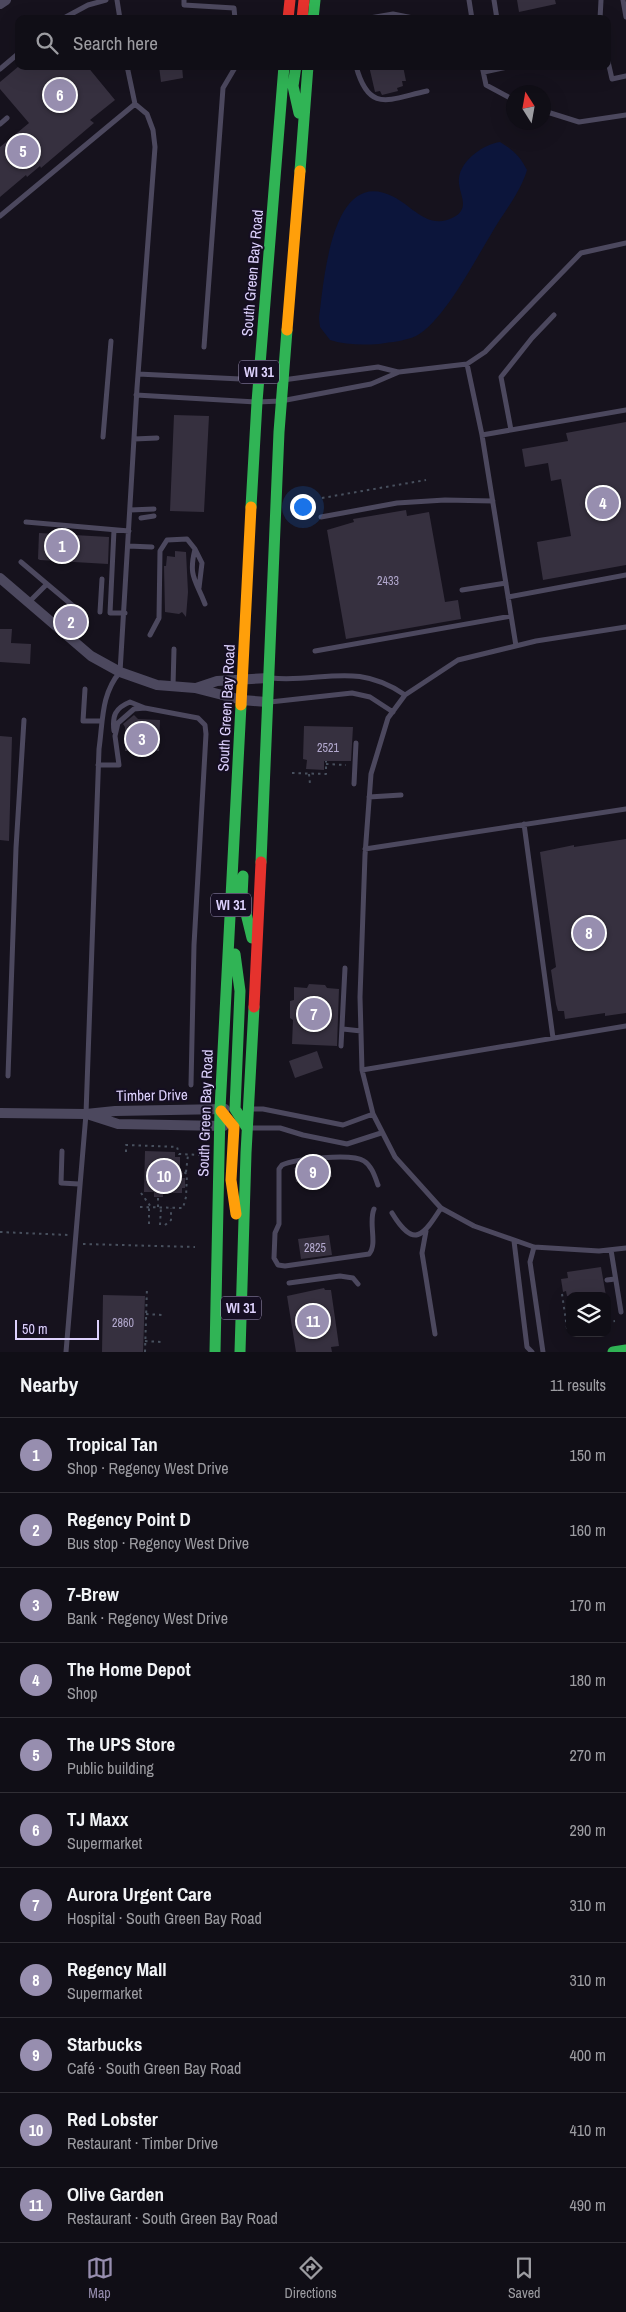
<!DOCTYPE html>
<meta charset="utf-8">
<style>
:root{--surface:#100e16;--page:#1e1c23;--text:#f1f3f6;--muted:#9c9ca1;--line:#302e35;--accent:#978eaf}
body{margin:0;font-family:"Archivo Narrow",sans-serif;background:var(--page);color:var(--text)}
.controls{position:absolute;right:15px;bottom:15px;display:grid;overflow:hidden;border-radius:10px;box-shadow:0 5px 20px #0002}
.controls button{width:45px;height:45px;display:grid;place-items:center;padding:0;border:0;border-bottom:1px solid var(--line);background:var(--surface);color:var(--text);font:25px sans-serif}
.compass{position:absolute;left:506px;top:85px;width:45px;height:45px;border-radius:50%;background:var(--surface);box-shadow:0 5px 20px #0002;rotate:349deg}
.scale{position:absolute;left:15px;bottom:12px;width:84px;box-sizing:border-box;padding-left:5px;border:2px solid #ddd1fd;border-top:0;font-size:14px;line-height:18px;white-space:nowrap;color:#ddd1fd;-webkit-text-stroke:4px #150e22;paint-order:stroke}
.you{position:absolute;left:302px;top:506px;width:18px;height:18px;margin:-12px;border:4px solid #fff;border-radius:50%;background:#1a73e8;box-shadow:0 0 0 8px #1a73e833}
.badge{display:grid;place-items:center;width:32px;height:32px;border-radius:50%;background:var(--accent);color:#fff;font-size:16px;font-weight:700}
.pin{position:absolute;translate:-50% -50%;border:2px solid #fff;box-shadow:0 1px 5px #0006}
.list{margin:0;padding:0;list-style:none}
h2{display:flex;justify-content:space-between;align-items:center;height:65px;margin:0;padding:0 20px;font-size:21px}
h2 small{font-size:16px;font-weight:400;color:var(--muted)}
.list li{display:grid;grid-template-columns:32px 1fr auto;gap:15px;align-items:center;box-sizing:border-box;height:75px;padding:0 20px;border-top:1px solid var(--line)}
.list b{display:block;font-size:19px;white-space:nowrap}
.list p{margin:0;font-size:16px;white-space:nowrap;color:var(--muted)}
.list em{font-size:16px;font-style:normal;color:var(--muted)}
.icon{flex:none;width:28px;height:28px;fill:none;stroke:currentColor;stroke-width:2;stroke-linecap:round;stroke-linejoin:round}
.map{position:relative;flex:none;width:626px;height:1352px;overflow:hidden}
.search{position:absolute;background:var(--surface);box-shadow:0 5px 20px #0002;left:15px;right:15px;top:15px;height:55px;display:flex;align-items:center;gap:12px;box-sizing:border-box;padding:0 18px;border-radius:10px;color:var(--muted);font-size:19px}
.sheet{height:890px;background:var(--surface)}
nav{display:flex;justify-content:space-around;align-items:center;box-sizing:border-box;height:70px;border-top:1px solid var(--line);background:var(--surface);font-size:14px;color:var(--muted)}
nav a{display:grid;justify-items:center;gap:2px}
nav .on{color:var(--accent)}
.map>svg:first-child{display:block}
.water{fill:#0c153b}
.building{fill:#36303f}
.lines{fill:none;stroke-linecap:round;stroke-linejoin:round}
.path{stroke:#48505e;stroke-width:2;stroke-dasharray:2.5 4;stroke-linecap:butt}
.lane{stroke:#4c485e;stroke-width:5}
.street{stroke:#4c485e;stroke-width:10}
.fast{stroke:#30b455;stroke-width:11}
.slow{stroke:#ff9f0a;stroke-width:11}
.jam{stroke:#e5322d;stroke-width:11}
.labels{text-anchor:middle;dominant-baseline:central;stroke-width:4;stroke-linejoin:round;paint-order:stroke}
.number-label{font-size:12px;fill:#b3a9ce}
.shield{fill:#150e22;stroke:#a196bb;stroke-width:1}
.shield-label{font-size:14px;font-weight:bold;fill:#ddd1fd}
.street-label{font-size:15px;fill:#ddd1fd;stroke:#150e22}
</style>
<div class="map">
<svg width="626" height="1352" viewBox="0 0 626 1352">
<rect width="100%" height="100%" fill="#16121d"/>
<path class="water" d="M500 142C513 150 520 156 527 170 520 194 502 214 490 236 474 262 443 322 416 336 405 341 392 342 379 344 362 345 346 345 330 340L320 327 319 318C324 282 331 164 394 197 412 206 428 230 452 218 473 208 457 193 459 178 461 160 484 144 500 142Z"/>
<path class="building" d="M517 0H555L556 4 519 12Z
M19 66H87L115 100 90 120 94 123 41 168 40 166 27 177 26 175 0 197V147L29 123 0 89V82Z
M159 66H182L183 78 161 82Z
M369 66H403L406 81H402L403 86 397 88 398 91 382 95 380 91 375 92Z
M174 415 209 416 204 512 170 511Z
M626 422V565L543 580 537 542 571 536 561 479 551 481 548 463 525 467 522 449 568 441 566 433Z
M406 510 407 516 429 512 445 602 458 600 461 619 346 639 327 530 354 522 353 519Z
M39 533 109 537 108 564 40 560 38 559Z
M175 551 186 552 188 592 186 617 182 612 179 614 165 612 164 566H166L167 556 175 557Z
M0 629H12L11 643 31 644 30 664 0 662Z
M134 715 138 719 160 720 159 751H125V727L123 724Z
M304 726 353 727 351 761H324V770L306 769 307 760 303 759Z
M0 736 12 737 9 841 0 840Z
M626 839V1013L605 1016V1013L565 1019 564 1011H558L556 1004 551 970 556 967 540 852 574 845V847Z
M309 984 325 985 327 988 339 989 337 1046 292 1044 293 1020 290 1018V1001L294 1000V987L307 988Z
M317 1051 323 1068 295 1078 289 1061Z
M145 1151 175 1152V1157H180V1173H183L182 1178H185V1188H182V1193H163V1197H154V1192H144Z
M321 1164V1166L330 1165 332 1177 296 1182 294 1168Z
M329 1235 332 1255 301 1259 298 1239Z
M601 1267 606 1296H567L566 1291 563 1292 561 1279 568 1278 567 1272Z
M324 1288 325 1290H331L339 1346 331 1347 332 1352H296L287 1296Z
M103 1295 145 1296 143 1352H102Z"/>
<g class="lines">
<path class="path" d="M322 498 426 480
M326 764 346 765
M292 773 326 774V761
M309 774 310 784
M126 1152V1145L177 1147 179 1154 200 1155
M186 1172 188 1155
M141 1193 151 1207
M140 1207 183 1208 186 1197 187 1174 180 1170
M158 1207V1197
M149 1224V1207
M160 1225 161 1207
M165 1225 171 1220V1208
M0 1232 68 1235
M83 1244 195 1247
M562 1294 567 1328 570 1327
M146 1314 163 1315
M607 1322 615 1321
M145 1341 162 1342
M145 1352 147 1287"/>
<path class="lane" d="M117 0 120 19
M184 0V5L234 8 235 19
M469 0 472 19
M494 0 497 19
M623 0 626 17
M62 19 88 5 106 0
M364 19 393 14 418 19
M600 19 601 0
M607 57 612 79 626 76
M356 66C369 114 389 99 427 91
M482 66 486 85 514 100
M0 69 19 53
M484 72 512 66
M544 111 579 122 626 115
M0 124 7 118
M0 216 135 104
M204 347 223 88 236 66
M467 364 482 435 516 646
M138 374 259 380H283L378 367 398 372
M136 395 257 402 281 401 371 384 399 372 467 364 485 352 581 253 626 243
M511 430 501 377 532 338 554 315
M482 435 626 410
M103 437 111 341
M134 439 157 438
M130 510 154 509
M321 517 397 503 445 500 493 501
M141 518 154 516
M26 522 129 531
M114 530 110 613H125
M128 546 152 547
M195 549 202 563 199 588
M21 562 47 584 29 602
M47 584 78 610
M462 590 506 583
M508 597 626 575
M100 612 102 579
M626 627 536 641 458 660 405 695 388 718 371 774 365 855 360 997 362 1070 373 1114 395 1157 441 1208 474 1226 534 1247 599 1251 626 1248
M150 635 159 618 160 551 167 540 187 539 195 549C188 577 196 580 205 604
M315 651 511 616
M271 678C322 683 356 661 405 695
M173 686 174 649
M85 689 83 721H102
M270 702 352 693 370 697 393 712
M114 731C112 716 115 708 130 702L145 708
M98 765H119L115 736 118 723 134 709 145 708 198 718 205 725 206 734 194 945 191 1085
M354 784 356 743
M369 797 401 795
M524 824 553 1038
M365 849 626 809
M343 1029 361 1031
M341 1046 345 968
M362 1070 626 1026
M8 1076 16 848 24 720
M252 1109H263L343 1125 373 1114
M250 1128H280L303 1135 347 1144 381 1133
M62 1151 61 1183 79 1184
M374 1209C368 1223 378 1244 369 1254L285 1266 278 1265 274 1258 275 1233 279 1224V1169L282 1165C295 1159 352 1153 364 1161 372 1166 375 1177 378 1185
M392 1213C414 1249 423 1236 441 1208
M426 1231 422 1253 435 1334
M514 1241 527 1347 532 1352
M534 1247 530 1262 543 1352
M611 1250 621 1312
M607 1280 615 1279
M289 1283 340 1276 353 1278 358 1284
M66 1352 86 1114 99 749C103 721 101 694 120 672L137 388 155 147 153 130 147 114 135 104 127 66"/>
<path class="street" d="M0 4 6 0
M0 578 91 656 120 672 157 685 195 688 242 700 267 702
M196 688 217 681 269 678
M0 1113 86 1114 115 1111 225 1109
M90 1115 118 1124 224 1126"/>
<path class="fast" d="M313 19 315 0
M296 66 293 86 299 113
M300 171 308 66
M251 507 257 402 284 66
M261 862 279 432 287 330
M243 876 242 897 252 938
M235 954 240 991 235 1109 247 1128
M215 1352 220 1109 241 705
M240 1352 246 1153 254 1007
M613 1352 626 1350"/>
<path class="slow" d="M287 330 300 171
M241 705 251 507
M221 1111 234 1127 231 1180 236 1214"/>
<path class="jam" d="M288 19 290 0
M302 19 304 0
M254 1007 261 862"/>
</g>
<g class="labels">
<g class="number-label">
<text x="388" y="581">2433</text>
<text x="328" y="748">2521</text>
<text x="315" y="1248">2825</text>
<text x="123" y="1323">2860</text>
</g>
<g class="shield">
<rect x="239" y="360.5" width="40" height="23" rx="4"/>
<rect x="211" y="893.5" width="40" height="23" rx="4"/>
<rect x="221" y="1296.5" width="40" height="23" rx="4"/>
</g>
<g class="shield-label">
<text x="259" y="372">WI 31</text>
<text x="231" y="905">WI 31</text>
<text x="241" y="1308">WI 31</text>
</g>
<g class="street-label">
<text transform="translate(252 273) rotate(-85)">South Green Bay Road</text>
<text transform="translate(226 708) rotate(-87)">South Green Bay Road</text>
<text transform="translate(152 1095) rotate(-1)">Timber Drive</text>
<text transform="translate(205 1113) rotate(-88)">South Green Bay Road</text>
</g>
</g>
</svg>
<div class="controls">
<button><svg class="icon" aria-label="layers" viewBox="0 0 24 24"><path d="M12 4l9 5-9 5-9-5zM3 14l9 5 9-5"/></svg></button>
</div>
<svg class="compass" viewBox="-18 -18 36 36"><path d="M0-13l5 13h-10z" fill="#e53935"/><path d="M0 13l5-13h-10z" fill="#9c9ca1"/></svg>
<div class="scale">50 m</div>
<div class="you"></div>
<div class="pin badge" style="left:62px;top:546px">1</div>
<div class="pin badge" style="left:71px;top:622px">2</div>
<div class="pin badge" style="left:142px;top:739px">3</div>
<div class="pin badge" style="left:603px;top:503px">4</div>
<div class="pin badge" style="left:23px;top:151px">5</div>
<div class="pin badge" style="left:60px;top:95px">6</div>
<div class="pin badge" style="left:314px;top:1014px">7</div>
<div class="pin badge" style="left:589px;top:933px">8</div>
<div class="pin badge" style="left:313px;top:1172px">9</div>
<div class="pin badge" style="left:164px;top:1176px">10</div>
<div class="pin badge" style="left:313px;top:1321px">11</div>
<div class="search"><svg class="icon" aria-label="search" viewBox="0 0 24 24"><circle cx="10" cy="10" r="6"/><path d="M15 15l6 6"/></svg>Search here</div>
</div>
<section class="sheet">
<h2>Nearby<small>11 results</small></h2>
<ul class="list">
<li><span class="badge">1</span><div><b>Tropical Tan</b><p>Shop · Regency West Drive</p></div><em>150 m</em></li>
<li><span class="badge">2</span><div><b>Regency Point D</b><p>Bus stop · Regency West Drive</p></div><em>160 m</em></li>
<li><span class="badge">3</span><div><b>7-Brew</b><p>Bank · Regency West Drive</p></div><em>170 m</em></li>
<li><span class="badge">4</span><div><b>The Home Depot</b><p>Shop</p></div><em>180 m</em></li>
<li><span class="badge">5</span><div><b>The UPS Store</b><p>Public building</p></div><em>270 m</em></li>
<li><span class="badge">6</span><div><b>TJ Maxx</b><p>Supermarket</p></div><em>290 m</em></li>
<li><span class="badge">7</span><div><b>Aurora Urgent Care</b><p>Hospital · South Green Bay Road</p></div><em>310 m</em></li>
<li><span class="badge">8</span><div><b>Regency Mall</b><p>Supermarket</p></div><em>310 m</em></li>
<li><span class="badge">9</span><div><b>Starbucks</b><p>Café · South Green Bay Road</p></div><em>400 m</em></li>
<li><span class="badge">10</span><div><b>Red Lobster</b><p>Restaurant · Timber Drive</p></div><em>410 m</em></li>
<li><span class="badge">11</span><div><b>Olive Garden</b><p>Restaurant · South Green Bay Road</p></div><em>490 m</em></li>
</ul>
</section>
<nav>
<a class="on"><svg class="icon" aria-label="map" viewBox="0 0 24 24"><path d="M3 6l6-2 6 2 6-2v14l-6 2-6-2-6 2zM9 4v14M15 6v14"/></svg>Map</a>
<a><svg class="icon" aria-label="directions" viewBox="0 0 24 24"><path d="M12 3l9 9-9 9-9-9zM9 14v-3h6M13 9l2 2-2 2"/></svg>Directions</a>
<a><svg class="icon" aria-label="saved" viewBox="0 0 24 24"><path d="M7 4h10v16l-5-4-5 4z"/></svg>Saved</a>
</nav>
